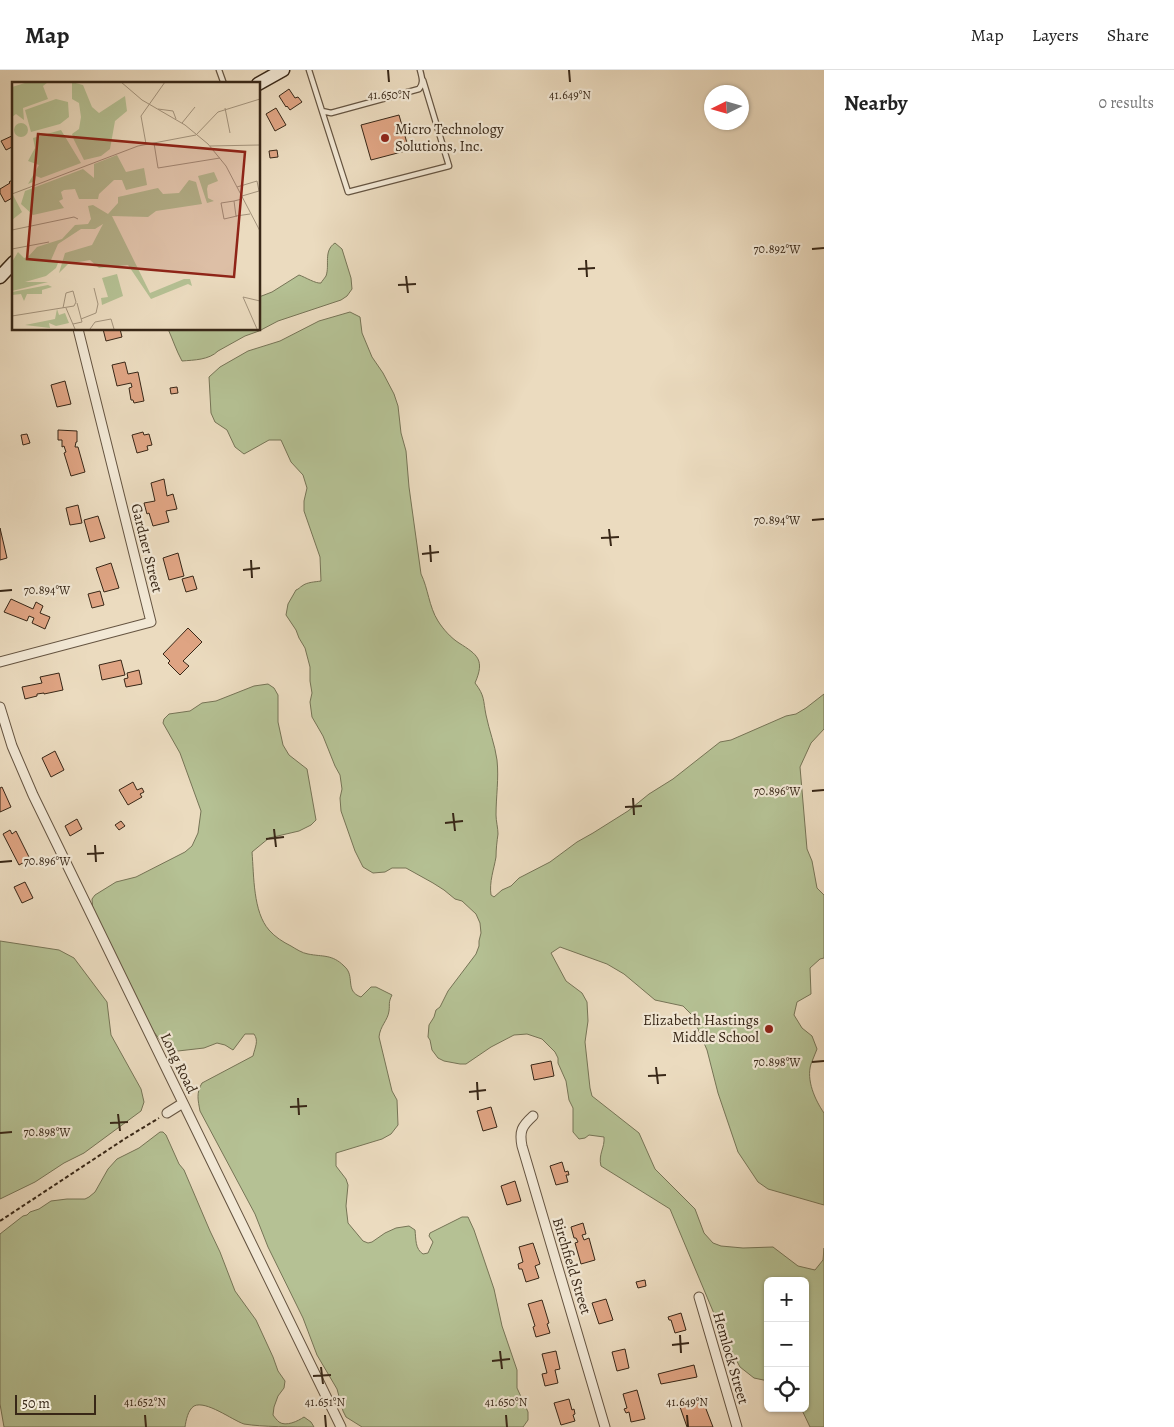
<!DOCTYPE html>
<meta charset="utf-8">
<style>
:root{--surface:#fff;--page:#f6f6f6;--text:#222;--muted:#767676;--line:#e0e0e0}
body{margin:0;font-family:Alegreya,serif;background:var(--page);color:var(--text)}
.controls{position:absolute;right:15px;bottom:15px;display:grid;overflow:hidden;border-radius:8px;box-shadow:0 1px 4px #0004}
.controls button{width:45px;height:45px;display:grid;place-items:center;padding:0;border:0;border-bottom:1px solid var(--line);background:var(--surface);color:var(--text);font:25px sans-serif}
.compass{position:absolute;left:704px;top:15px;width:45px;height:45px;border-radius:50%;background:var(--surface);box-shadow:0 1px 4px #0004;rotate:265deg}
.scale{position:absolute;left:15px;bottom:12px;width:81px;box-sizing:border-box;padding-left:5px;border:2px solid #382717;border-top:0;font-size:14px;line-height:18px;white-space:nowrap;color:#382717;-webkit-text-stroke:4px #f2e8d5;paint-order:stroke}
.list{margin:0;padding:0;list-style:none}
h2{display:flex;justify-content:space-between;align-items:center;height:65px;margin:0;padding:0 20px;font-size:21px}
h2 small{font-size:16px;font-weight:400;color:var(--muted)}
.icon{flex:none;width:28px;height:28px;fill:none;stroke:currentColor;stroke-width:2;stroke-linecap:round;stroke-linejoin:round}
.map{position:relative;flex:none;width:824px;height:1357px;overflow:hidden}
header{display:flex;align-items:center;gap:30px;box-sizing:border-box;height:70px;padding:0 25px;background:var(--surface);border-bottom:1px solid var(--line)}
header strong{font-size:24px}
nav{display:flex;gap:28px;margin-inline-start:auto;font-size:18px}
main{display:flex}
aside{flex:1;background:var(--surface)}
.map>svg:first-child{display:block}
.green{fill:#b5c194;stroke:#767456}
.building{fill:#dfa483;stroke:#382717}
.lines{fill:none;stroke-linecap:round;stroke-linejoin:round}
.lane-casing{stroke:#655441;stroke-width:7}
.street-casing{stroke:#655441;stroke-width:11}
.secondary-casing{stroke:#382717;stroke-width:15}
.path{stroke:#382717;stroke-width:2;stroke-dasharray:4 2.5;stroke-linecap:butt}
.lane{stroke:#f2e8d5;stroke-width:4.5}
.street{stroke:#f2e8d5;stroke-width:9}
.secondary{stroke:#f2e8d5;stroke-width:12}
.ticks{fill:none;stroke:#382717;stroke-width:2}
.poi-dot{fill:#8f2418;stroke:#f2e8d5;stroke-width:2}
.labels{text-anchor:middle;dominant-baseline:central;stroke-width:4.5;stroke-linejoin:round;paint-order:stroke}
.poi-label{font-size:15px;fill:#382717;stroke:#f2e8d5;text-anchor:start}
.street-label{font-size:15px;fill:#382717;stroke:#f2e8d5}
.inset-road{fill:none;stroke:#a3937c;stroke-width:1}
.view{fill:#8f2418;fill-opacity:0.15;stroke:#8f2418;stroke-width:2.5}
.inset-edge{fill:none;stroke:#382717;stroke-width:2.5}
.ticks-label{font-size:12px;text-anchor:middle;fill:#382717;stroke:#f2e8d5;stroke-width:4.5;stroke-linejoin:round;paint-order:stroke}
</style>
<header>
<strong>Map</strong>
<nav><a>Map</a><a>Layers</a><a>Share</a></nav>
</header>
<main>
<div class="map">
<svg width="824" height="1357" viewBox="0 0 824 1357">
<rect width="100%" height="100%" fill="#ebdbbf"/>
<filter id="stains"><feTurbulence type="fractalNoise" baseFrequency=".004" numOctaves="4"/><feColorMatrix values="0 0 0 0 .2 0 0 0 0 .09 0 0 0 0 .02 0 0 0 .5 -.17"/></filter>
<radialGradient id="worn" r=".72"><stop offset=".6" stop-color="#630" stop-opacity="0"/><stop offset="1" stop-color="#630" stop-opacity=".3"/></radialGradient>
<path class="green" d="M335 173 342 179 351 208 352 219 347 226 341 230 278 251 259 261 245 266 218 281C209 290 194 290 182 291 176 280 173 270 168 259H259V227L272 222 299 205C305 207 316 214 321 213 322 211 324 209 326 206 330 195 323 181 335 173Z
M350 242 360 247 362 263 372 287 383 303 394 324 398 336 401 363 406 381 409 417 421 504C428 518 429 537 438 551 443 559 451 568 459 573 478 585 485 590 475 613 485 626 483 630 486 645 489 660 495 675 497 690 499 709 496 726 496 745 496 751 498 758 498 764 497 771 496 779 496 787 494 799 489 812 491 825L494 827 502 820 511 816 519 808 550 792 577 772 593 763 628 741 649 724 673 709 720 672 731 670 786 646 796 644 806 638 824 624V659L811 673 800 697 807 779 812 791 817 818 824 825V888L820 889 810 898 811 924 797 932 794 945 802 958 812 966 817 979C815 984 813 989 811 994 806 1010 815 1030 824 1043V1135L768 1119 758 1112 738 1082 718 1023 707 980 692 945 683 936 655 930 624 904 607 894 560 877 551 883 566 911 582 923 587 932 588 951 585 972 590 1018 592 1026 639 1063 655 1099 695 1139 704 1163 713 1173 721 1176 743 1178 773 1177 798 1196 815 1200 823 1190 824 1178V1357H810L801 1338H805V1211H768V1311L754 1308 740 1297 723 1265 670 1139 601 1096C598 1084 605 1078 604 1067L589 1065 585 1068 579 1069 573 1062V1038L569 1030 566 1011 558 993V988L555 982 542 969 527 964 514 965 491 977 466 994H460L444 991 438 988 432 980 430 970 428 967 429 955 434 947 436 940 440 937 448 921 476 884 479 876V871L481 863 480 853 476 844 462 831 455 829 444 820 433 813 406 798H392L385 802 373 803 363 797 355 781 341 741 340 728 342 719 340 705 335 696 323 666 312 647 310 632 312 623 310 611V597L305 578 299 568 296 560 286 545 288 534 296 520C299 519 300 517 302 516 307 512 315 512 321 511L320 487 304 441V431L307 418 303 405 291 392 281 370H269L244 384 235 377 227 360 215 352 211 343 209 307 220 297 248 281 280 271 319 251Z
M268 614 274 618 278 625V652L283 675 289 685 307 699 316 750 311 755 299 761 269 768 252 782C254 806 253 842 269 860 275 867 283 872 291 876 296 879 302 883 308 884 323 887 332 884 344 896 356 906 344 921 361 927L371 917H376L392 925C388 933 390 934 389 941 388 950 380 956 379 967L392 1021 397 1030 398 1055 391 1064 382 1069 336 1083V1096L346 1109 348 1115 346 1136 348 1153 363 1171 368 1173 372 1172 385 1163 396 1158 409 1156 415 1160C416 1169 415 1179 423 1184L428 1183 433 1172 429 1166 430 1163 462 1147H468L474 1160 494 1219 502 1256 517 1300V1318L528 1342V1350L523 1357H362L346 1347 343 1341 337 1319 317 1285 303 1248 268 1177 255 1144 200 1041C198 1030 196 1023 202 1013L253 986C255 977 259 971 254 964H245L233 980 225 975 217 973 204 978 178 981 163 974 139 942 93 842 92 829 95 825 116 812 136 807 185 782 192 776 198 763 201 741 180 683 163 653 164 649 169 644 190 641 202 633 216 631 254 616Z
M0 871 59 880 74 888 107 932 111 965 141 1019 144 1032 141 1041 84 1083 64 1093 35 1112 0 1129Z
M160 1062H163L166 1065 179 1094 184 1100 210 1161 220 1182 235 1221 256 1250 273 1287 278 1301 285 1311 284 1318 278 1326 274 1337 273 1345C275 1348 277 1350 279 1352 286 1357 298 1351 304 1347L311 1352 314 1357C294 1357 262 1357 244 1354 232 1350 206 1330 194 1336 188 1340 186 1350 185 1357H4L0 1334V1164L23 1146 27 1145 30 1142 39 1139 51 1131 67 1129H85L89 1127 95 1122 108 1099 117 1089 139 1078Z"/>
<path class="building" d="M289 19 295 28 298 27 302 32 290 40 287 36 286 37 279 26Z
M276 38 286 55 275 61 266 44Z
M399 45 409 80 371 90 361 55Z
M14 65V76L6 80 1 71Z
M277 80 278 87 270 88 269 81Z
M14 109V127L5 132 0 123V119L10 113 9 112Z
M103 259H120L122 267 106 271Z
M125 292 128 304 138 302 144 331 134 333 133 330H131L129 318 132 317 131 313 117 316 112 295Z
M65 311 71 334 57 337 51 315Z
M177 317 178 323 171 324 170 318Z
M58 360 77 361V372H76L75 377H78L85 402 71 406 64 383 66 382 64 376 62 377V370H58Z
M143 362 144 365 149 364 152 375 147 376 148 380 137 383 132 365Z
M27 364 30 373 23 375 21 365Z
M164 409 167 426 173 424 177 439 166 441 169 452 153 456 149 443 147 444 144 433 155 431 151 413Z
M78 435 82 453 70 455 66 438Z
M98 446 105 468 90 472 84 450Z
M0 458 7 488 0 490Z
M178 483 184 506 169 510 163 488Z
M111 493 119 518 104 522 96 498Z
M193 506 197 519 186 522 182 509Z
M100 521 104 535 92 538 88 524Z
M11 529 33 539 36 532 43 536 40 543 50 547 45 559 32 553 34 548 29 546 27 551 4 542Z
M188 558 202 572 183 591 189 596 180 605 168 593 170 591 163 584Z
M121 590 125 605 102 610 99 595Z
M139 600 142 614 126 617 124 609 128 608 127 603Z
M59 603 63 620 44 624V623L37 624V626L25 629 22 617 42 613 40 607Z
M55 681 64 700 51 707 42 688Z
M133 712 137 720 142 718 144 722 140 724 142 727 128 735 119 720Z
M2 717 11 737 0 742V718Z
M77 749 82 759 70 766 65 756Z
M121 751 125 756 119 760 115 755Z
M10 760 12 764 16 761 30 789 19 795 3 764Z
M25 812 33 828 22 833 14 817Z
M551 991 554 1006 534 1010 531 995Z
M491 1037 497 1057 483 1061 477 1041Z
M562 1092 565 1102 568 1101 569 1105H566L568 1112 556 1115 550 1096Z
M515 1111 521 1131 507 1135 501 1116Z
M583 1153 586 1164 582 1165 584 1170 589 1168 595 1190 581 1194 575 1173 578 1172 576 1168H574L571 1157Z
M533 1173 540 1194 535 1196 539 1208 526 1212 522 1199H519L518 1194 523 1192 519 1177Z
M645 1210 646 1216 638 1218 636 1212Z
M606 1229 613 1250 599 1254 592 1233Z
M542 1230 549 1253 547 1254 550 1263 536 1267 533 1257 535 1256 528 1234Z
M681 1243 686 1260 675 1263 671 1250H669L668 1247Z
M625 1279 629 1298 617 1301 612 1282Z
M556 1281 560 1299 555 1300 558 1313 545 1316 542 1304 547 1303 542 1284Z
M694 1295 697 1307 661 1314 658 1304Z
M637 1320 645 1349 631 1352 629 1342 626 1343 624 1339 627 1338 623 1324Z
M701 1326 713 1357H687L679 1334Z
M569 1329 572 1340 574 1339 575 1344 573 1345 575 1351 561 1355 554 1333Z"/>
<g class="lines">
<defs>
<path id="lane" d="M219 0 224 14
M309 0 322 41 331 43 419 19C424 13 422 8 420 0
M322 41 348 122 449 96 423 10"/>
<path id="street" d="M0 592 151 552 78 259
M0 637 12 676 33 725 341 1357
M167 1043 183 1033
M533 1046C522 1056 519 1061 522 1076L605 1357
M699 1227 737 1357"/>
<path id="secondary" d="M258 14 283 0
M0 207 14 192"/>
</defs>
<use href="#lane" class="lane-casing"/>
<use href="#street" class="street-casing"/>
<use href="#secondary" class="secondary-casing"/>
<path class="path" d="M0 1151 126 1068 159 1048"/>
<use href="#lane" class="lane"/>
<use href="#street" class="street"/>
<use href="#secondary" class="secondary"/>
</g>
<path class="ticks" d="M388 0 389 12M569 0 570 12M812 179 824 178M586 190 587 207M578 199 595 198M406 206 408 223M398 215 416 214M812 450 824 449M609 459 611 476M601 468 619 467M430 475 431 492M422 484 439 482M251 490 252 508M243 500 260 498M0 521 12 520M812 721 824 720M633 728 634 745M625 737 642 736M453 743 455 761M445 753 463 751M274 759 276 777M266 769 284 767M95 775 96 792M87 784 104 783M0 792 12 791M812 992 824 991M656 997 658 1014M648 1006 666 1005M477 1012 478 1030M469 1022 486 1020M298 1028 299 1045M290 1037 307 1036M118 1044 120 1061M110 1053 128 1052M0 1063 12 1062M680 1265 681 1283M672 1275 689 1273M500 1281 502 1299M492 1291 510 1289M321 1297 323 1314M313 1306 331 1305M145 1345 146 1357M325 1345 326 1357M506 1345 507 1357M687 1345 688 1357"/>
<g class="poi-dot">
<circle cx="385" cy="68" r="5"/>
<circle cx="769" cy="959" r="5"/>
</g>
<g class="labels">
<g class="poi-label">
<text x="395" y="59">Micro Technology<tspan x="395" dy="17">Solutions, Inc.</tspan></text>
<text x="759" y="950" text-anchor="end">Elizabeth Hastings<tspan x="759" dy="17">Middle School</tspan></text>
</g>
<g class="street-label">
<text transform="translate(147 478) rotate(76)">Gardner Street</text>
<text transform="translate(179 993) rotate(64)">Long Road</text>
<text transform="translate(572 1196) rotate(73)">Birchfield Street</text>
<text transform="translate(731 1288) rotate(74)">Hemlock Street</text>
</g>
</g>
<g transform="translate(12 12)">
<rect width="248" height="248" fill="#ebdbbf"/>
<path d="M16 0H36L31 4 36 17 11 26 12 38 4 32 0 35V5ZM60 0 71 3 80 25 87 31 113 14 115 29 103 39 98 67 89 74 72 78 62 58 60 52 67 47 69 35 67 21 60 17ZM44 17 56 20 57 35 48 42 19 50 13 28ZM2 48a7 7 0 1 1 14 0a7 7 0 1 1-14 0ZM49 48 69 81 29 96 24 94 23 99 16 102 27 83 16 79 23 66 21 56ZM105 73 114 90 132 86 135 103 114 108 110 98H102L87 112 86 117H67L63 107 52 108 49 110 51 117 47 119 52 126 21 133 9 122 13 109 71 87 82 96V82ZM202 90 206 99 196 103 195 107 196 116 202 119 195 121 186 94ZM177 98 184 100 190 122 144 129 136 135 100 134 138 211 172 197H178L180 204 176 202 139 217 116 183 87 186 78 178 56 182 47 191 53 171 80 163 91 142 83 147H69L46 162 39 178 46 181 44 186 34 194 13 200H36L0 209V180L6 170 12 176 16 175 25 165 50 157 63 143 76 142 79 137 76 124 81 123 96 132 106 121V115L146 106 151 112 167 111ZM1 113 10 130 0 138V113ZM105 192 111 214 90 223 89 216 96 215 90 196ZM36 203 40 205 30 208V212H15L12 219 9 212 0 213V210ZM45 227 47 233 53 231 57 241 44 244 37 241 38 246 13 243 43 237Z" fill="#b5c194"/>
<path class="inset-road" d="M109 0 130 18 173 43 196 62 214 84 248 149M213 26 218 51M146 27 161 29 164 37M170 41 183 25M142 61 146 86 208 76M134 62 129 34 153 0M198 64 248 63M225 105 245 99 247 109 230 114M0 112 126 64 184 53 206 30 248 17M230 117 222 119 224 134 238 132M222 119 209 121 212 137 225 134M0 148 62 135 66 137M0 167 37 160M54 226 63 247M0 234 62 224 64 220 61 209 54 211 51 226M69 237 84 231 86 222 82 206M61 242 70 240 65 221M78 247 83 240 99 237 102 247M245 247 231 215 248 219"/>
<path class="view" d="M26 52 233 70 222 195 15 177Z"/>
<rect width="248" height="248" class="inset-edge"/>
</g>
<g class="ticks-label">
<text x="389" y="29">41.650°N</text>
<text x="570" y="29">41.649°N</text>
<text x="777" y="183">70.892°W</text>
<text x="777" y="454">70.894°W</text>
<text x="47" y="524">70.894°W</text>
<text x="777" y="725">70.896°W</text>
<text x="47" y="795">70.896°W</text>
<text x="777" y="996">70.898°W</text>
<text x="47" y="1066">70.898°W</text>
<text x="145" y="1336">41.652°N</text>
<text x="325" y="1336">41.651°N</text>
<text x="506" y="1336">41.650°N</text>
<text x="687" y="1336">41.649°N</text>
</g>
<rect width="100%" height="100%" filter="url(#stains)"/>
<rect width="100%" height="100%" fill="url(#worn)"/>
</svg>
<div class="controls">
<button>+</button>
<button>−</button>
<button><svg class="icon" aria-label="locate" viewBox="0 0 24 24"><circle cx="12" cy="12" r="6"/><path d="M12 2v4M12 18v4M2 12h4M18 12h4"/></svg></button>
</div>
<svg class="compass" viewBox="-18 -18 36 36"><path d="M0-13l5 13h-10z" fill="#e53935"/><path d="M0 13l5-13h-10z" fill="#767676"/></svg>
<div class="scale">50 m</div>
</div>
<aside>
<h2>Nearby<small>0 results</small></h2>
<ul class="list">
</ul>
</aside>
</main>
